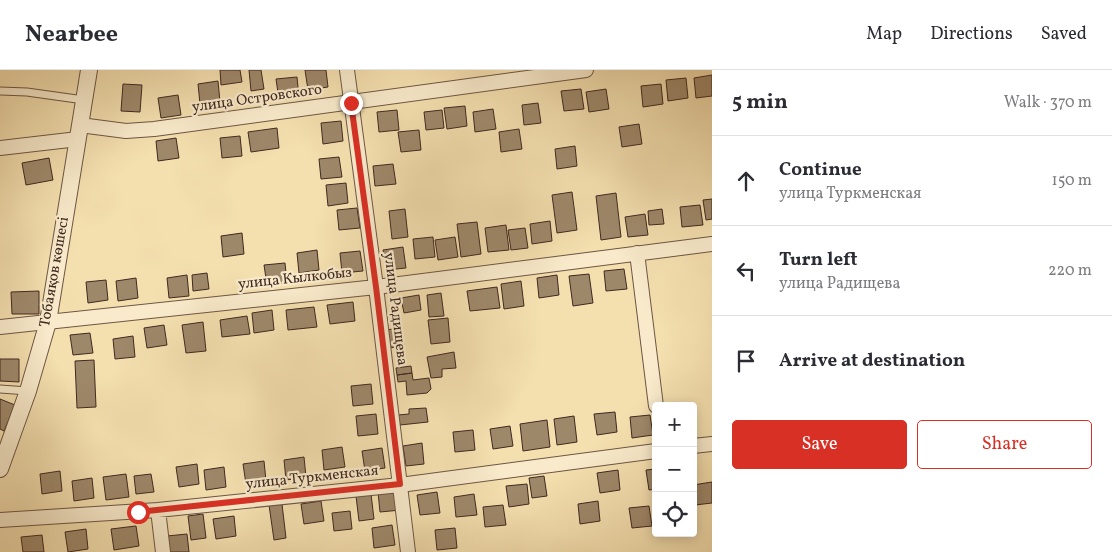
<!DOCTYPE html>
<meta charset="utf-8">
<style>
:root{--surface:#fff;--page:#f7f7f7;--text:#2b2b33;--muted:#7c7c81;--line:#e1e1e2;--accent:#d93025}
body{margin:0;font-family:Vollkorn,serif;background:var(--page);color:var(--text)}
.controls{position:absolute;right:15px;bottom:15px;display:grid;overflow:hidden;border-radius:5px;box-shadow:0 2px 12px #0003}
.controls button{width:45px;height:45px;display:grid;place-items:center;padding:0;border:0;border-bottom:1px solid var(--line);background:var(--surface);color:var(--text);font:25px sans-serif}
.stop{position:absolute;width:15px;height:15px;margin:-11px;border:4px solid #d93025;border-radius:50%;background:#fff}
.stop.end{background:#d93025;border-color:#fff;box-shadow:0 1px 5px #0008}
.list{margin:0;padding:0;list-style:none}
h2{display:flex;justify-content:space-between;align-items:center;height:65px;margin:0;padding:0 20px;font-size:21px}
h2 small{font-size:16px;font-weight:400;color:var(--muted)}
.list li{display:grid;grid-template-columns:32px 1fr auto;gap:15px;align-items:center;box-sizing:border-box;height:90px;padding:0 20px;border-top:1px solid var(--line)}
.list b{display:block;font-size:19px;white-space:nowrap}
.list p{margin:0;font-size:16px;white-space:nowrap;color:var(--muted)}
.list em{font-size:16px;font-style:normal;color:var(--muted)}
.actions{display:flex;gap:10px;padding:15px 20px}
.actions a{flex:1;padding:11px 0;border:1px solid var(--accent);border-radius:5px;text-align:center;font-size:18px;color:var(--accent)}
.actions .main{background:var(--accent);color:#fff}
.icon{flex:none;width:28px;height:28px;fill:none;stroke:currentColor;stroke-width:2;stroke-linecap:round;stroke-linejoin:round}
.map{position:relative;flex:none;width:712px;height:482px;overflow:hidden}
header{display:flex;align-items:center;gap:30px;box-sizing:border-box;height:70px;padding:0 25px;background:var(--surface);border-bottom:1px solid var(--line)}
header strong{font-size:24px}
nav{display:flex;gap:28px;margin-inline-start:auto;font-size:18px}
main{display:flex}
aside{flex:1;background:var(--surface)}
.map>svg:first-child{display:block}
.building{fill:#9e886a;stroke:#402920}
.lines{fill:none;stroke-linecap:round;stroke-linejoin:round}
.service-casing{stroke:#6d5644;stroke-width:9}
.minor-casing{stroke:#6d5644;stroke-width:16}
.tertiary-casing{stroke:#6d5644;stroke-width:18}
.service{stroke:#f8eacb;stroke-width:7}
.minor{stroke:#f8eacb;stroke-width:14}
.tertiary{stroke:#f8eacb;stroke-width:16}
.route{stroke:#d93025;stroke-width:6}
.labels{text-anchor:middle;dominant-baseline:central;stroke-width:4.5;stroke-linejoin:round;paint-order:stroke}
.street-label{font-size:15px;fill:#402920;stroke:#f8eacb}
</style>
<header>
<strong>Nearbee</strong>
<nav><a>Map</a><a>Directions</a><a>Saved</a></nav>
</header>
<main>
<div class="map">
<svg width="712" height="482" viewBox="0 0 712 482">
<rect width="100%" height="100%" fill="#f4dfaf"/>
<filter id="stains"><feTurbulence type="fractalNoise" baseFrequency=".004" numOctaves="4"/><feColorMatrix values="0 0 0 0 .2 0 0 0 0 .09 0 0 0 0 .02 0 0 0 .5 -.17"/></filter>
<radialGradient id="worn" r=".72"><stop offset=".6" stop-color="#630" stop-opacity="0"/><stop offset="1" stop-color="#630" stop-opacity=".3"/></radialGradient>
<path class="building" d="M220 0H240L242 12 221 15Z
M249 0H261L264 19 251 21Z
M305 0H326L328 17 308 20Z
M712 5V26L696 28 694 8Z
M297 7 299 27 279 30 276 9Z
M686 8 688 28 668 31 666 10Z
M218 11 220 32 200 34 198 14Z
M123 14 142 15 140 42 121 41Z
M661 14 663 34 643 37 641 16Z
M581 19 584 39 564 41 561 21Z
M606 19 609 39 589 42 586 22Z
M178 25 181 45 161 48 158 28Z
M538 33 541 53 524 55 522 35Z
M465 36 467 56 447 59 444 38Z
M493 39 496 59 475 62 473 42Z
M397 40 399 60 379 62 377 42Z
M442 40 444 58 426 60 424 42Z
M341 51 343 71 323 74 321 53Z
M639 54 642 74 622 77 619 57Z
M277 58 279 78 251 82 248 62Z
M519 59 522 79 501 82 499 62Z
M419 60 421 80 401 82 398 62Z
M240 66 242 86 222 88 220 68Z
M176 68 179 88 158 91 156 71Z
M575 76 577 96 557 99 555 79Z
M339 87 342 107 321 109 319 89Z
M49 88 53 110 26 115 22 93Z
M393 94 396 114 375 116 373 96Z
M346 113 348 133 328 136 326 115Z
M572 122 577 160 557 163 552 125Z
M616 123 621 167 601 170 596 126Z
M712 129V149L706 150 703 130Z
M700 135 703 155 682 157 680 137Z
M357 138 360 158 339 160 337 140Z
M405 139 408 167 392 169 389 141Z
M662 139 664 154 649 155 648 141Z
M645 144 648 165 628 167 625 147Z
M550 151 552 171 532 174 530 154Z
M477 152 481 184 461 187 457 154Z
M506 155 509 180 488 182 485 158Z
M525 158 528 178 511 180 508 160Z
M242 163 244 184 223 187 221 166Z
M433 167 435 187 415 189 413 169Z
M455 167 458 187 438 190 435 170Z
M403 177 406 198 386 200 383 180Z
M317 180 319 200 299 203 297 183Z
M360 181 363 201 342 203 340 183Z
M285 193 287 213 267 215 264 195Z
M624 199 627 219 606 221 604 201Z
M207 203 209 219 193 221 192 205Z
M589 204 593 233 573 236 569 206Z
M187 205 189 226 169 228 167 208Z
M557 205 559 225 539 228 537 208Z
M136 208 138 228 118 231 116 211Z
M106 210 108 230 88 233 86 212Z
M521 211 524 236 504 239 501 214Z
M497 217 500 238 470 241 467 221Z
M39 221V244H12L11 222Z
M441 223 444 246 429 247 427 225Z
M419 225 421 240 404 243 401 228Z
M353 232 355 251 330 254 327 235Z
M398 236 404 276 389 278 386 260 393 259 390 237Z
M314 237 317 257 288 260 286 240Z
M272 240 274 260 254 263 252 243Z
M247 246 250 264 222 267 220 250Z
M448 248 450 272 431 274 428 250Z
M203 252 206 281 186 283 182 255Z
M164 255 167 275 147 278 144 258Z
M90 263 93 283 73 285 70 265Z
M133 266 135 287 115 289 113 269Z
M454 282 456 298 442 299V307L431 308 427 287Z
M0 289H19V312L0 311Z
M94 290 96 337 77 338 75 291Z
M411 296 412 303 397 305 396 298Z
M412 303 413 310 429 308 431 319 427 323 407 325 406 311 398 312 397 305Z
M371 314 373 334 353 336 351 316Z
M0 329 15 335 4 361 0 359Z
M426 338 428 352 400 355 398 345 409 344V339Z
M615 342 617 362 597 365 594 344Z
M376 344 378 364 358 366 356 346Z
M650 345 653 365 632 368 630 347Z
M574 346 577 372 557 375 554 349Z
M547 350 550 377 523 381 520 354Z
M510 356 513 376 493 379 490 359Z
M473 360 475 380 455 382 453 362Z
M422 373 424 394 406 396 403 376Z
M342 377 345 397 324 400 322 380Z
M382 378 385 398 365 401 362 381Z
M304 387 306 407 286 410 284 390Z
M264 391 266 411 246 414 243 394Z
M197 394 199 414 179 417 176 397Z
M224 397 226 417 206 420 204 400Z
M656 399V419L649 420 646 400Z
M618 400 620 420 600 423 597 403Z
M60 401 62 421 42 424 40 404Z
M126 404 129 427 106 430 103 407Z
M151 404 154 422 136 424 134 406Z
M544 406 547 426 532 428 529 408Z
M92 408 94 428 74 431 72 411Z
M712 412V433L695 435 693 415Z
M527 414 529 434 509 437 506 416Z
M398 420 401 440 380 442 378 422Z
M437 422 440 443 420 445 417 425Z
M371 424 374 449 359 451 356 426Z
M474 424 477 445 456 447 454 427Z
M321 431 324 451 304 454 301 434Z
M598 431 600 451 580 454 578 434Z
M282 434 286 468 274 470 269 435Z
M503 435 506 455 485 457 483 437Z
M649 436 652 456 632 458 629 438Z
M350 441 352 459 334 461 332 443Z
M203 444 206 468 191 470 188 446Z
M234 446 236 466 216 469 213 449Z
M392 455 395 475 374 478 372 458Z
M136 456 139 476 114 480 111 459Z
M455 458 457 478 437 480 435 460Z
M86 459 88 479 68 482 65 462Z
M187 464 189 482H169L167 466Z
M42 465 44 482H23L21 467Z"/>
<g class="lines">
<defs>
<path id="service" d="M0 21 27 22 84 30
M0 319 28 321"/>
<path id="minor" d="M347 0 376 217 408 482
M80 55 126 61 154 59 586 0
M0 78 78 69
M637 183 656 336
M0 257 376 217 712 174
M693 376 712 374
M158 440 163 482
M0 450 158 440 400 415 656 381"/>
<path id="tertiary" d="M0 399 28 321 48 252 89 0"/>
</defs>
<use href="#service" class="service-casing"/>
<use href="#minor" class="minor-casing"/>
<use href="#tertiary" class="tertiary-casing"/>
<use href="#service" class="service"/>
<use href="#minor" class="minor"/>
<use href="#tertiary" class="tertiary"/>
</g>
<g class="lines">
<path class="route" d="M138 442 400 414 376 217 351 33"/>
</g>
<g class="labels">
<g class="street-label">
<text transform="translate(257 29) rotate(-8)">улица Островского</text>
<text transform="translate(55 202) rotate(-80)">Тобаяқов көшесі</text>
<text transform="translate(295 209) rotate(-6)">улица Кылкобыз</text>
<text transform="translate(395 239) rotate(83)">улица Радищева</text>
<text transform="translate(312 408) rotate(-6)">улица Туркменская</text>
</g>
</g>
<rect width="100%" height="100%" filter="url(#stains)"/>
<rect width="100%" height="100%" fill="url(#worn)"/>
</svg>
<div class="controls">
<button>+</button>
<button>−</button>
<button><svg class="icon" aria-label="locate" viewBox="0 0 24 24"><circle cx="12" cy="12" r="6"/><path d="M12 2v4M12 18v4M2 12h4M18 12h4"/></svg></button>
</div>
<div class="stop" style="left:138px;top:442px"></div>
<div class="stop end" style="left:351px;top:33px"></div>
</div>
<aside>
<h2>5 min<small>Walk · 370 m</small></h2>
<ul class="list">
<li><svg class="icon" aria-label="ahead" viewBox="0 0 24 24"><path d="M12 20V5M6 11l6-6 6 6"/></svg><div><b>Continue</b><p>улица Туркменская</p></div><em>150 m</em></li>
<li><svg class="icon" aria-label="left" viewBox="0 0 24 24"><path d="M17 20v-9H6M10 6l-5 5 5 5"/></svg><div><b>Turn left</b><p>улица Радищева</p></div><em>220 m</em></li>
<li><svg class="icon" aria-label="arrive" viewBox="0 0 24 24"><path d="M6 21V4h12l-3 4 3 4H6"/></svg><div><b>Arrive at destination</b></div></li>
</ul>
<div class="actions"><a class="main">Save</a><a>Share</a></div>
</aside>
</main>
